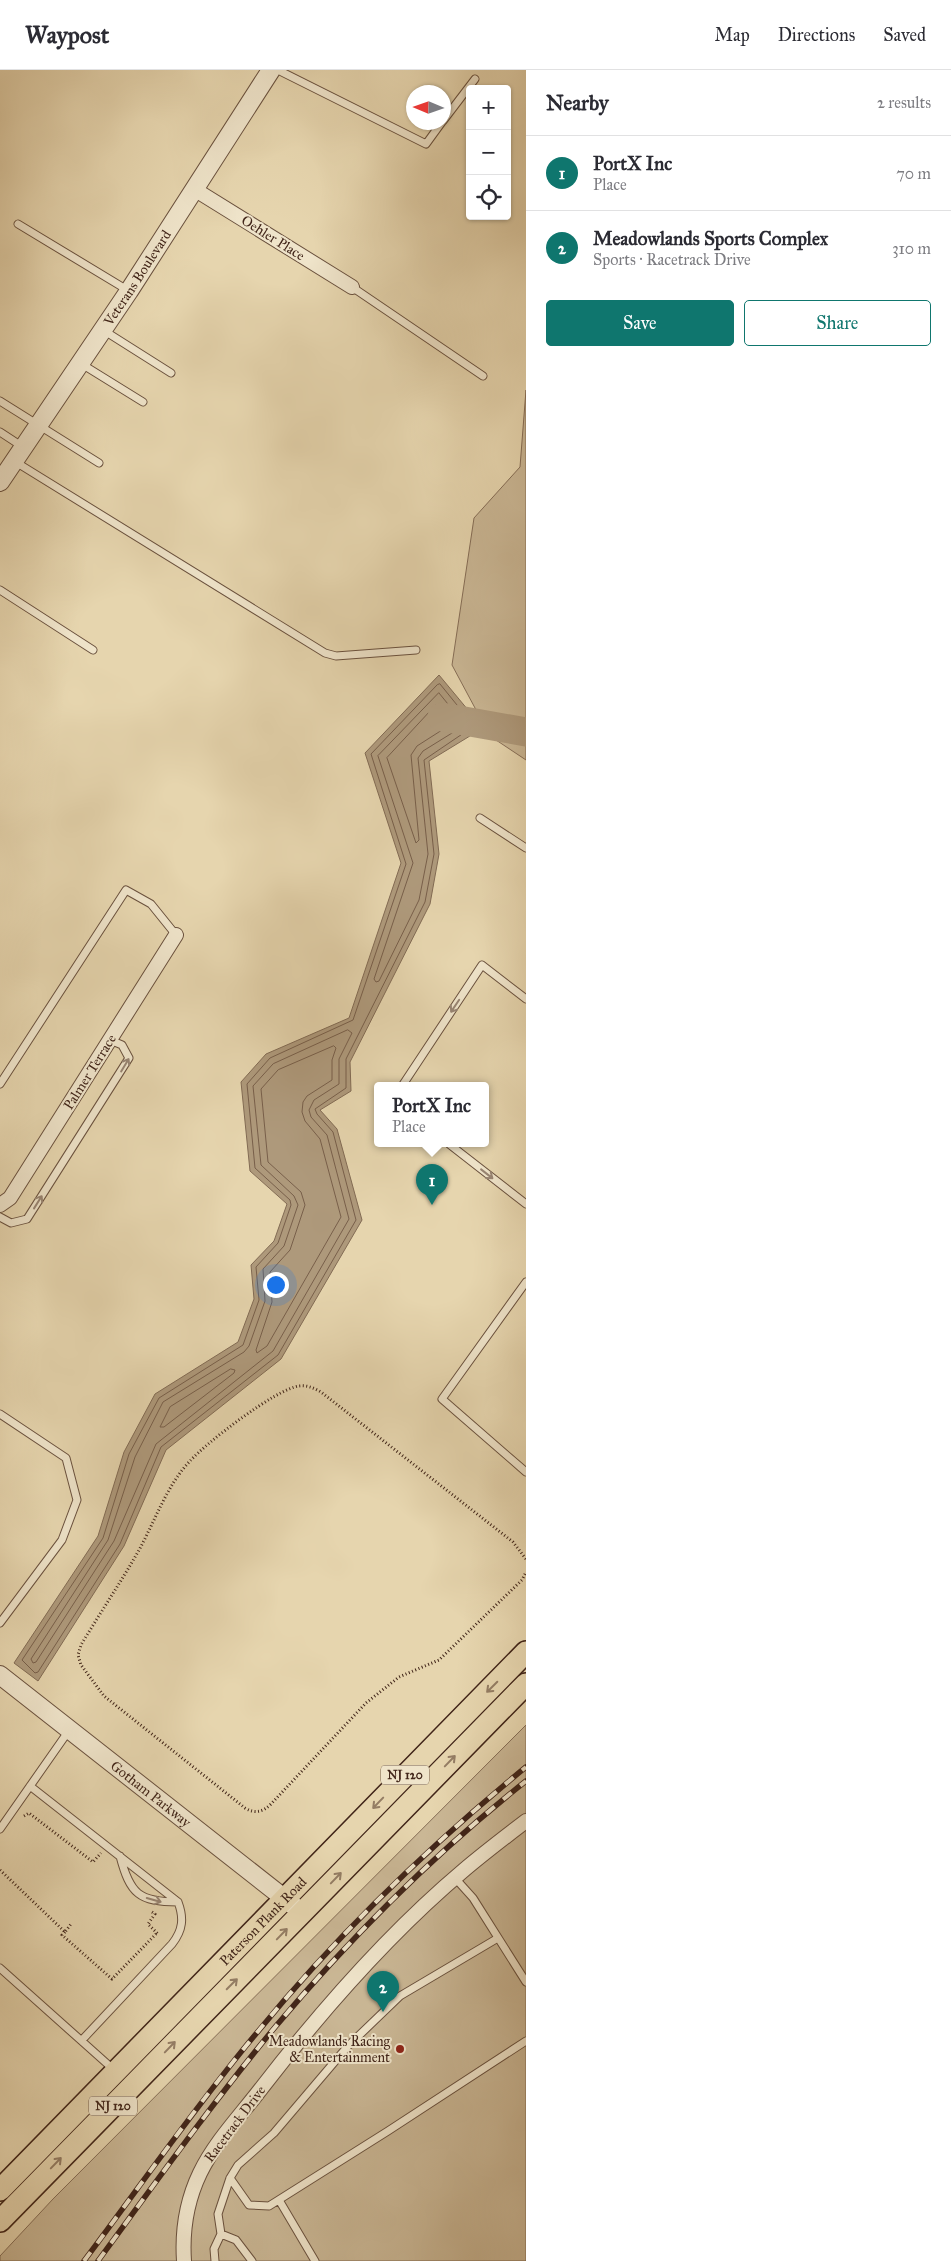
<!DOCTYPE html>
<meta charset="utf-8">
<style>
:root{--surface:#fff;--page:#f2f2f3;--text:#2b2b33;--muted:#7c7c81;--line:#e1e1e2;--accent:#0f766e}
body{margin:0;font-family:"IM FELL Great Primer",serif;background:var(--page);color:var(--text)}
.controls{position:absolute;right:15px;top:15px;display:grid;overflow:hidden;border-radius:5px;box-shadow:0 1px 4px #0004}
.controls button{width:45px;height:45px;display:grid;place-items:center;padding:0;border:0;border-bottom:1px solid var(--line);background:var(--surface);color:var(--text);font:25px sans-serif}
.compass{position:absolute;left:406px;top:15px;width:45px;height:45px;border-radius:50%;background:var(--surface);box-shadow:0 1px 4px #0004;rotate:272deg}
.you{position:absolute;left:275px;top:1214px;width:18px;height:18px;margin:-12px;border:4px solid #fff;border-radius:50%;background:#1a73e8;box-shadow:0 0 0 8px #1a73e833}
.badge{display:grid;place-items:center;width:32px;height:32px;border-radius:50%;background:var(--accent);color:#fff;font-size:16px;font-weight:700}
.pin{position:absolute;translate:-50% -41px;filter:drop-shadow(0 1px 2px #0008)}
.pin::after{content:'';position:absolute;top:26px;width:18px;height:15px;background:inherit;clip-path:polygon(0 0,100% 0,50% 100%)}
.popup{position:absolute;left:374px;top:1012px;width:115px;height:65px;box-sizing:border-box;display:grid;place-content:center;border-radius:5px;background:var(--surface);filter:drop-shadow(0 1px 4px #0005);font-size:16px;white-space:nowrap;color:var(--muted)}
.popup b{font-size:19px;color:var(--text)}
.popup::after{content:'';position:absolute;left:50%;top:100%;margin-left:-10px;border:10px solid transparent;border-top-color:var(--surface)}
.list{margin:0;padding:0;list-style:none}
h2{display:flex;justify-content:space-between;align-items:center;height:65px;margin:0;padding:0 20px;font-size:21px}
h2 small{font-size:16px;font-weight:400;color:var(--muted)}
.list li{display:grid;grid-template-columns:32px 1fr auto;gap:15px;align-items:center;box-sizing:border-box;height:75px;padding:0 20px;border-top:1px solid var(--line)}
.list b{display:block;font-size:19px;white-space:nowrap}
.list p{margin:0;font-size:16px;white-space:nowrap;color:var(--muted)}
.list em{font-size:16px;font-style:normal;color:var(--muted)}
.actions{display:flex;gap:10px;padding:15px 20px}
.actions a{flex:1;padding:11px 0;border:1px solid var(--accent);border-radius:5px;text-align:center;font-size:18px;color:var(--accent)}
.actions .main{background:var(--accent);color:#fff}
.icon{flex:none;width:28px;height:28px;fill:none;stroke:currentColor;stroke-width:2;stroke-linecap:round;stroke-linejoin:round}
.map{position:relative;flex:none;width:526px;height:2191px;overflow:hidden}
header{display:flex;align-items:center;gap:30px;box-sizing:border-box;height:70px;padding:0 25px;background:var(--surface);border-bottom:1px solid var(--line)}
header strong{font-size:24px}
nav{display:flex;gap:28px;margin-inline-start:auto;font-size:18px}
main{display:flex}
aside{flex:1;background:var(--surface)}
.map>svg:first-child{display:block}
.green{fill:#cab795;stroke:#866e57}
.water{fill:#ae997b;stroke:#826b54}
.lines{fill:none;stroke-linecap:round;stroke-linejoin:round}
.shore{stroke:#785f4a;stroke-width:1}
.river{stroke:#ae997b;stroke-width:29}
.service-casing{stroke:#6a513e;stroke-width:9}
.minor-casing{stroke:#6a513e;stroke-width:16}
.tertiary-casing{stroke:#6a513e;stroke-width:20}
.primary-casing{stroke:#412519;stroke-width:24}
.path{stroke:#412519;stroke-width:3;stroke-dasharray:1 2.5;stroke-linecap:butt}
.service{stroke:#efe4ca;stroke-width:7}
.minor{stroke:#efe4ca;stroke-width:14}
.tertiary{stroke:#efe4ca;stroke-width:18}
.primary{stroke:#e6d5ae;stroke-width:21}
.rail-casing{stroke:#412519;stroke-width:5.5}
.rail{stroke:#efe4ca;stroke-width:4;stroke-dasharray:11;stroke-linecap:butt}
.oneway{stroke:#988472}
.oneway2{stroke:#947d64}
.poi-dot{fill:#8f2418;stroke:#efe4ca;stroke-width:2}
.labels{text-anchor:middle;dominant-baseline:central;stroke-width:4;stroke-linejoin:round;paint-order:stroke}
.shield{fill:#efe4ca;stroke:#755e4e;stroke-width:1}
.shield-label{font-size:12px;font-weight:bold;fill:#412519}
.street-label{font-size:14px;fill:#412519;stroke:#efe4ca}
.poi-label{font-size:14px;fill:#412519;stroke:#efe4ca;text-anchor:end}
</style>
<header>
<strong>Waypost</strong>
<nav><a>Map</a><a>Directions</a><a>Saved</a></nav>
</header>
<main>
<div class="map">
<svg width="526" height="2191" viewBox="0 0 526 2191">
<rect width="100%" height="100%" fill="#e6d5ae"/>
<filter id="stains"><feTurbulence type="fractalNoise" baseFrequency=".004" numOctaves="4"/><feColorMatrix values="0 0 0 0 .2 0 0 0 0 .09 0 0 0 0 .02 0 0 0 .5 -.17"/></filter>
<radialGradient id="worn" r=".72"><stop offset=".6" stop-color="#630" stop-opacity="0"/><stop offset="1" stop-color="#630" stop-opacity=".3"/></radialGradient>
<path class="green" d="M526 320V690L490 666 452 595 474 448 520 397Z
M526 1655V2191H0V2186L53 2129Z"/>
<path class="water" d="M439 605 483 658 429 691 439 784 430 834 350 992 351 1021 320 1040 337 1059 362 1150 281 1289 166 1380 124 1476 38 1611 14 1593 98 1466 124 1382 155 1324 238 1272 254 1229 251 1195 274 1171 287 1134 250 1101 241 1012 266 984 349 948 401 793 365 683Z"/>
<g class="lines">
<path class="shore" d="M440 614 474 656 424 690 434 784 425 832 346 989V1018L315 1039 317 1044 333 1062 356 1150 278 1285 161 1377 120 1474 38 1602 35 1603 22 1590 103 1468 129 1384 159 1328 243 1275 259 1230 256 1197 278 1173 291 1135 290 1130 255 1098 247 1014 270 988 353 950 406 794 371 684 437 615Z
M439 623 465 655 423 681 418 688 428 784 419 830 379 911 376 912 374 909 413 793 378 686Z
M436 635H440L453 653 417 676 411 685 419 770 416 773 387 688Z
M348 960 352 963 339 989V1014L314 1030 309 1040 311 1047 327 1065 349 1149 273 1281 156 1374 114 1471 36 1592 33 1593 31 1589 108 1470 135 1387 163 1332 244 1282 249 1276 265 1231 263 1199 284 1176 298 1135 294 1126 261 1095 253 1016 273 994Z
M334 976 336 978 332 990V1010L307 1026 303 1032 302 1042 305 1051 320 1069 341 1147 267 1276 257 1283 256 1280 272 1232 270 1202 290 1180 305 1135 301 1122 268 1092 261 1019 278 1000Z
M231 1299 235 1300 234 1303 164 1357H160L170 1337Z"/>
<path class="river" d="M442 647 526 662"/>
<defs>
<path id="service" d="M278 0 426 74 442 52
M443 51 475 9
M18 154 129 221
M352 217 483 306
M103 260 171 303
M80 293 143 332
M0 331 99 393
M0 362 23 377
M14 391 325 583 336 586 416 580
M0 520 93 580
M480 748 526 778
M0 1014 126 820 151 834 176 865
M402 1016 482 895 526 929
M449 1074 526 1134
M0 1147 11 1153 27 1149 129 988 122 975 110 970
M526 1212 442 1329 526 1402
M0 1344 66 1388 77 1430 62 1470 0 1553
M30 1716 178 1832C184 1848 183 1860 172 1874L82 1970
M0 1759 70 1659
M120 1786C130 1824 139 1832 178 1832
M455 1808 473 1828 526 1912
M0 1898 113 1999
M230 2108 249 2135 269 2136 388 2061 526 1971
M279 2130 315 2191
M221 2164 236 2170 252 2191
M215 2191 214 2179 221 2164 218 2144 230 2108 238 2095 274 2063 348 1976 400 1926 498 1868"/>
<path id="minor" d="M194 119 352 217
M0 1135 10 1128 176 865
M184 2191C182 2161 187 2130 200 2103 215 2072 240 2046 260 2020 321 1941 388 1864 464 1800 484 1783 505 1767 526 1751"/>
<g id="tertiary">
<path id="s1" d="M0 412 129 221 271 0"/>
<path id="s2" d="M0 1605 294 1836"/>
</g>
<g id="primary">
<path id="s3" d="M0 2120 526 1582"/>
<path d="M0 2151 526 1614"/>
</g>
</defs>
<use href="#service" class="service-casing"/>
<use href="#minor" class="minor-casing"/>
<use href="#tertiary" class="tertiary-casing"/>
<use href="#primary" class="primary-casing"/>
<path class="path" d="M526 1489 513 1472 321 1322C314 1318 307 1315 299 1316 276 1319 207 1372 190 1391 167 1415 155 1451 139 1480 121 1512 100 1543 81 1575L78 1585 81 1595 104 1626 245 1738C255 1744 263 1742 271 1734L366 1633 399 1607 439 1590 522 1510 526 1502
M24 1746 29 1743 93 1792 101 1783
M0 1800 65 1862 71 1854
M152 1842 155 1844 148 1854 159 1865
M65 1862 62 1865 112 1909 157 1863"/>
<use href="#service" class="service"/>
<use href="#minor" class="minor"/>
<use href="#tertiary" class="tertiary"/>
<use href="#primary" class="primary"/>
<defs>
<path id="rail" d="M84 2191C141 2115 195 2037 255 1965 336 1866 427 1778 526 1697
M98 2191C156 2112 213 2032 276 1956 351 1867 435 1783 526 1711"/>
</defs>
<use href="#rail" class="rail-casing"/>
<use href="#rail" class="rail"/>
</g>
<defs><path id="oneway-shaft" d="M-6 0H5M1.5-3L5.5 0L1.5 3" fill="none" stroke-width="1.6" stroke-linecap="round" stroke-linejoin="round" transform="scale(1.25)"/></defs>
<g class="oneway">
<use href="#oneway-shaft" transform="translate(455 936) rotate(124)"/>
<use href="#oneway-shaft" transform="translate(125 995) rotate(-59)"/>
<use href="#oneway-shaft" transform="translate(487 1104) rotate(38)"/>
<use href="#oneway-shaft" transform="translate(38 1132) rotate(-58)"/>
<use href="#oneway-shaft" transform="translate(154 1830) rotate(16)"/>
</g>
<g class="oneway2">
<use href="#oneway-shaft" transform="translate(492 1617) rotate(135)"/>
<use href="#oneway-shaft" transform="translate(450 1691) rotate(-46)"/>
<use href="#oneway-shaft" transform="translate(378 1733) rotate(134)"/>
<use href="#oneway-shaft" transform="translate(336 1808) rotate(-46)"/>
<use href="#oneway-shaft" transform="translate(282 1864) rotate(-46)"/>
<use href="#oneway-shaft" transform="translate(232 1914) rotate(-45)"/>
<use href="#oneway-shaft" transform="translate(170 1977) rotate(-46)"/>
<use href="#oneway-shaft" transform="translate(56 2093) rotate(-46)"/>
</g>
<circle class="poi-dot" cx="400" cy="1979" r="5"/>
<g class="labels">
<g class="shield">
<rect x="381" y="1695.5" width="48" height="19" rx="4"/>
<rect x="89" y="2026.5" width="48" height="19" rx="4"/>
</g>
<g class="shield-label">
<text x="405" y="1705">NJ 120</text>
<text x="113" y="2036">NJ 120</text>
</g>
<g class="street-label">
<text transform="translate(273 168) rotate(32)">Oehler Place</text>
<text stroke="none"><textPath href="#s1" startOffset="246">Veterans Boulevard</textPath></text>
<text transform="translate(90 1002) rotate(-58)">Palmer Terrace</text>
<text stroke="none"><textPath href="#s2" startOffset="192">Gotham Parkway</textPath></text>
<text stroke="none"><textPath href="#s3" startOffset="376">Paterson Plank Road</textPath></text>
<text transform="translate(235 2054) rotate(-53)">Racetrack Drive</text>
</g>
<g class="poi-label">
<text x="390" y="1971">Meadowlands Racing<tspan x="390" dy="16">&amp; Entertainment</tspan></text>
</g>
</g>
<rect width="100%" height="100%" filter="url(#stains)"/>
<rect width="100%" height="100%" fill="url(#worn)"/>
</svg>
<div class="controls">
<button>+</button>
<button>−</button>
<button><svg class="icon" aria-label="locate" viewBox="0 0 24 24"><circle cx="12" cy="12" r="6"/><path d="M12 2v4M12 18v4M2 12h4M18 12h4"/></svg></button>
</div>
<svg class="compass" viewBox="-18 -18 36 36"><path d="M0-13l5 13h-10z" fill="#e53935"/><path d="M0 13l5-13h-10z" fill="#7c7c81"/></svg>
<div class="you"></div>
<div class="pin badge" style="left:432px;top:1135px">1</div>
<div class="popup"><b>PortX Inc</b>Place</div>
<div class="pin badge" style="left:383px;top:1942px">2</div>
</div>
<aside>
<h2>Nearby<small>2 results</small></h2>
<ul class="list">
<li><span class="badge">1</span><div><b>PortX Inc</b><p>Place</p></div><em>70 m</em></li>
<li><span class="badge">2</span><div><b>Meadowlands Sports Complex</b><p>Sports · Racetrack Drive</p></div><em>310 m</em></li>
</ul>
<div class="actions"><a class="main">Save</a><a>Share</a></div>
</aside>
</main>
